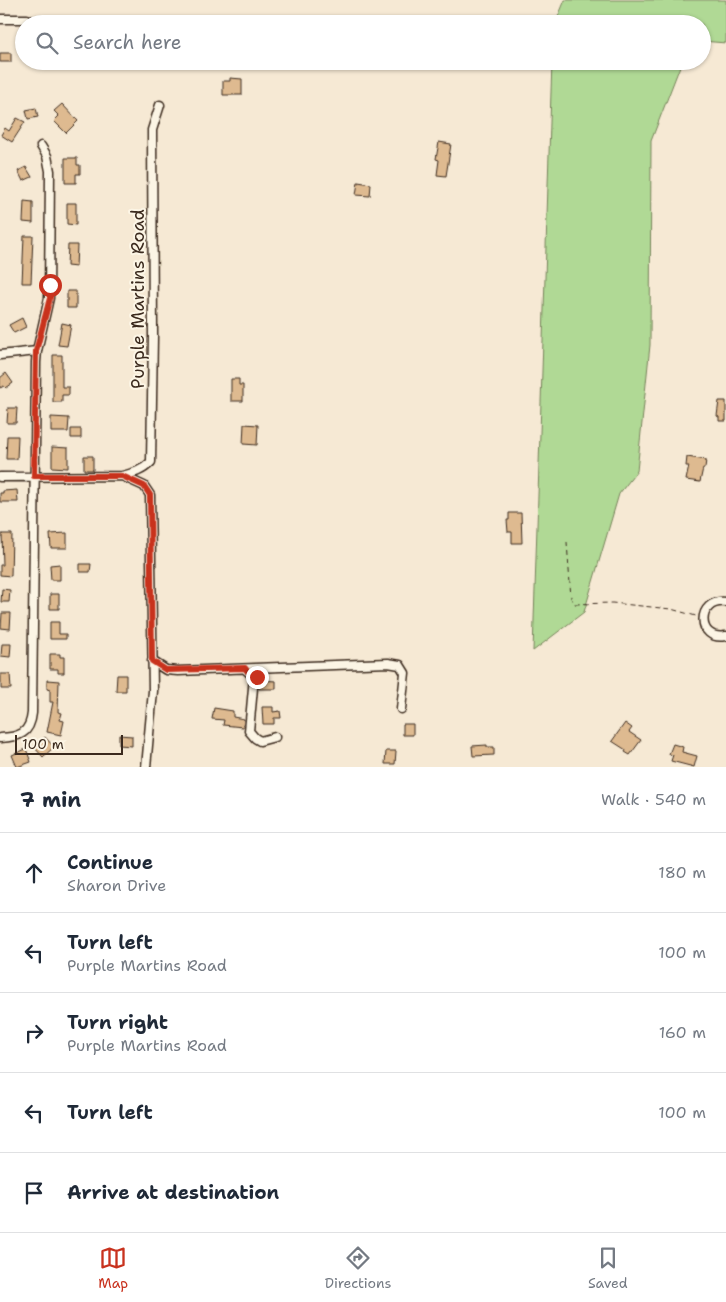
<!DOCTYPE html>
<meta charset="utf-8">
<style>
:root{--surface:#fff;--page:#f2f2f3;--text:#1f2937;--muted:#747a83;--line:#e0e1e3;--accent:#c8321e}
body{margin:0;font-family:"Shantell Sans",sans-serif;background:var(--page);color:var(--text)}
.scale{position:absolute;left:15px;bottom:12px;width:108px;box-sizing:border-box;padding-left:5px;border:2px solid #3b2a1e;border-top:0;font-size:14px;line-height:18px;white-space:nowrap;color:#3b2a1e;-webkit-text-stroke:4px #fcf5e5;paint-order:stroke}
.stop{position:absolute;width:15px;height:15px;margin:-11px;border:4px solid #c8321e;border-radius:50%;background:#fff}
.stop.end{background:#c8321e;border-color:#fff;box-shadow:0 1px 5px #0008}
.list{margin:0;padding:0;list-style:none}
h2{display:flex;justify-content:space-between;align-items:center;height:65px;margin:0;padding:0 20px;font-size:21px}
h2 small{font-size:16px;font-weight:400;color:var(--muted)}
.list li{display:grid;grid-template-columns:32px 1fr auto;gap:15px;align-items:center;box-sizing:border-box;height:80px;padding:0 20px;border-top:1px solid var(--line)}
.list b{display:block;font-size:19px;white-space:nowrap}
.list p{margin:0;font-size:16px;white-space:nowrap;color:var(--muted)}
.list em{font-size:16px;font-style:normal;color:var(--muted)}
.icon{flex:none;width:28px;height:28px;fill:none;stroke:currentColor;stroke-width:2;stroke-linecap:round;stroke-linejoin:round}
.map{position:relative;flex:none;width:726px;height:767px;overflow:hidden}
.search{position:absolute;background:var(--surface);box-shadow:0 1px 4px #0004;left:15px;right:15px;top:15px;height:55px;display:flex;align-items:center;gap:12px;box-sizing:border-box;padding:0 18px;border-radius:28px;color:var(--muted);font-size:19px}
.sheet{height:465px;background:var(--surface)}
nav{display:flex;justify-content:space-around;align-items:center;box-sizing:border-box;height:70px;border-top:1px solid var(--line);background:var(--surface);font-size:14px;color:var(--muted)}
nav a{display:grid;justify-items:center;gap:2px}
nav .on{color:var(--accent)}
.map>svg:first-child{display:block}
.green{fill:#b0d995;stroke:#76825a}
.building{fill:#deba90;stroke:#3b2a1e}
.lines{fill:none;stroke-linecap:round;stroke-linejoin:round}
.minor-casing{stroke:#3b2a1e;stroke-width:11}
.path{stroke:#3b2a1e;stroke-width:1;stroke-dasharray:5 4;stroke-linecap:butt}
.minor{stroke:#fcf5e5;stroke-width:8}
.route{stroke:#c8321e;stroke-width:6}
.labels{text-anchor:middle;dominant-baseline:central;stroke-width:4;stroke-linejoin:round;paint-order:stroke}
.street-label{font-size:18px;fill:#3b2a1e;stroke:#fcf5e5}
</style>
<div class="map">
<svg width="726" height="767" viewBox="0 0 726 767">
<rect width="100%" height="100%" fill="#f6e9d4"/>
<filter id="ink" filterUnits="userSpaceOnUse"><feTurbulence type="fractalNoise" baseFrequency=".02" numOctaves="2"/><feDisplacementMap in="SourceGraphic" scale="10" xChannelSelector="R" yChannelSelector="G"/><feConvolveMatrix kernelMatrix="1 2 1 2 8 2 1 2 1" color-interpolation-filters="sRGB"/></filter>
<g filter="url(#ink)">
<path class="green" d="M565 0H726V43L702 41V24H555Z
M552 61H682L651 141 650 345 637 471 619 494 584 612 533 651Z"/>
<path class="building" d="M0 53H11V62H0Z
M230 78 242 79V95H223V81H230Z
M62 104 78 121 66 133 54 121 59 116 54 111Z
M36 108 38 117 28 119 26 110Z
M17 118 25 122 12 142 1 135 5 128 9 131Z
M439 142 451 144 446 176 437 175 439 160 436 159Z
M65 158H77V165H80V174H76V183H65Z
M26 167 32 177 23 181 18 171Z
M358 182 371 184 370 196 356 195Z
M24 201 33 202V223L23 222Z
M67 203H76V225L67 224Z
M24 236H33L31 283H22Z
M68 245H77L76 267 67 266Z
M67 291H76V308H67Z
M22 318 26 327 14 333 9 325Z
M62 323 71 325 67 346 58 345Z
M53 355H62V387H69V395H62V402H53Z
M6 373 13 383 6 388 4 386 0 388V378Z
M231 379H239V385H243V401H231Z
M719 401H726V421H719V417L717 416Z
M8 408H17L16 423H7Z
M51 417 69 418 68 432H51Z
M244 424 258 425 257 445 243 444Z
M71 429H81V438H71Z
M7 436H18L17 459H6Z
M52 447 68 448V468L52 467Z
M84 456H93V470H84Z
M687 457 706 460 705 468H703L700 482 686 480 689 466H686Z
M17 490 18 502H0V493H3V491Z
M509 513H521L522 543H512V532H508L507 520H509Z
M67 533V548H51L50 534Z
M2 534H12L11 576 0 575V565H3Z
M60 564V580H51L50 565Z
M80 564H91L90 572H80Z
M2 589 10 590 9 602H1Z
M50 594H59V609H50Z
M2 613H11L10 629 1 628Z
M50 622H59V634H66V639H50Z
M2 644H11L10 657 1 656Z
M50 654H60V657H64V673H58V669H50Z
M1 674H10L11 689H1Z
M117 675H126V691H116Z
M47 680 59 681 58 712 62 713 60 720 64 721 61 735 47 732 53 702H50V690L47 689Z
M259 680 276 681V689H259Z
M262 707H273V712L280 711 281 718H274V724H263Z
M214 708 233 711V717L244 719 243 727 223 725 224 720 212 719Z
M625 723 632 728 629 732 641 740 630 755 625 752 626 750 612 741Z
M403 724H413V735H403Z
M119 735 132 736V746L119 745Z
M45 737 54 747 43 757 34 747Z
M673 744 683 747 682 752 697 756 694 767 671 761 673 755 669 754Z
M487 745V747H494V755L473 756 472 746Z
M26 749 31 762 17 767 12 755Z
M386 751H396L395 764H385Z"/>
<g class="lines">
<defs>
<path id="minor" d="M0 19H27L37 24
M0 355 37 351
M122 476 144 486 150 495 153 691 146 767
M0 477 122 476C134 473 142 471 151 462L153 336 152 130 160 105
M726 602C696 598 696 642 726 636
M152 661 166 670 178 671 388 663 400 665 405 673 401 709
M245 669 254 677 249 731 255 738 260 741 275 737
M0 738C19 737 30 734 32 713L36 362 37 351 49 298 50 171 47 156 41 146"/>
</defs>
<use href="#minor" class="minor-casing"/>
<path class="path" d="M567 542 571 598 575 604 612 603 671 609 696 616"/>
<use href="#minor" class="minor"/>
</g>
</g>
<g class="lines" filter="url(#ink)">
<path class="route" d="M50 285V298L36 351 34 476H122L144 486 150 495 152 661 166 670 245 668 251 676 257 677"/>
</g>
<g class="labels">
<g class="street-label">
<text transform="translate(138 299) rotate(-90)">Purple Martins Road</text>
</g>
</g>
</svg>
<div class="scale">100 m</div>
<div class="stop" style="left:50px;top:285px"></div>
<div class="stop end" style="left:257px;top:677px"></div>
<div class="search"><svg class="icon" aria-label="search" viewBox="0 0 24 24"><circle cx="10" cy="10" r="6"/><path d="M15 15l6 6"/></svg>Search here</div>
</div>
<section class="sheet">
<h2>7 min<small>Walk · 540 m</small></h2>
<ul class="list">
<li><svg class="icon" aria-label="ahead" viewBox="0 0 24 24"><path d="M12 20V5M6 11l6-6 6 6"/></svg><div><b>Continue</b><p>Sharon Drive</p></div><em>180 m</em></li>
<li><svg class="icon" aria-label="left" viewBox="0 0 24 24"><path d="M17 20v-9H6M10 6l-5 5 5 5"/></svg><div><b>Turn left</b><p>Purple Martins Road</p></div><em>100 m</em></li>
<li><svg class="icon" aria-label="right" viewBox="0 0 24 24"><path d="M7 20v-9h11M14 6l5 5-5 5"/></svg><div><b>Turn right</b><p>Purple Martins Road</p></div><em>160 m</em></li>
<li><svg class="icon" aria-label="left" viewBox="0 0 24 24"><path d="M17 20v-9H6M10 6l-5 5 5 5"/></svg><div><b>Turn left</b></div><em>100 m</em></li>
<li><svg class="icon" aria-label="arrive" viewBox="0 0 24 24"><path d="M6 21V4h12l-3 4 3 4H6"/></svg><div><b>Arrive at destination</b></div></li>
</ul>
</section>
<nav>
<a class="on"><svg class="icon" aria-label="map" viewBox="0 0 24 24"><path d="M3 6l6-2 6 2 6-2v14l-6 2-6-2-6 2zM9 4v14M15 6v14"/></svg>Map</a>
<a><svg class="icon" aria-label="directions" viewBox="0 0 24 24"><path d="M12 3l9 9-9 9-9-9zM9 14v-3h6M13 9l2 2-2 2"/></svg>Directions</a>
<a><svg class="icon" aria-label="saved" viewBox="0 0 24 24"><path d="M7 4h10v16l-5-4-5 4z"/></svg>Saved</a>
</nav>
